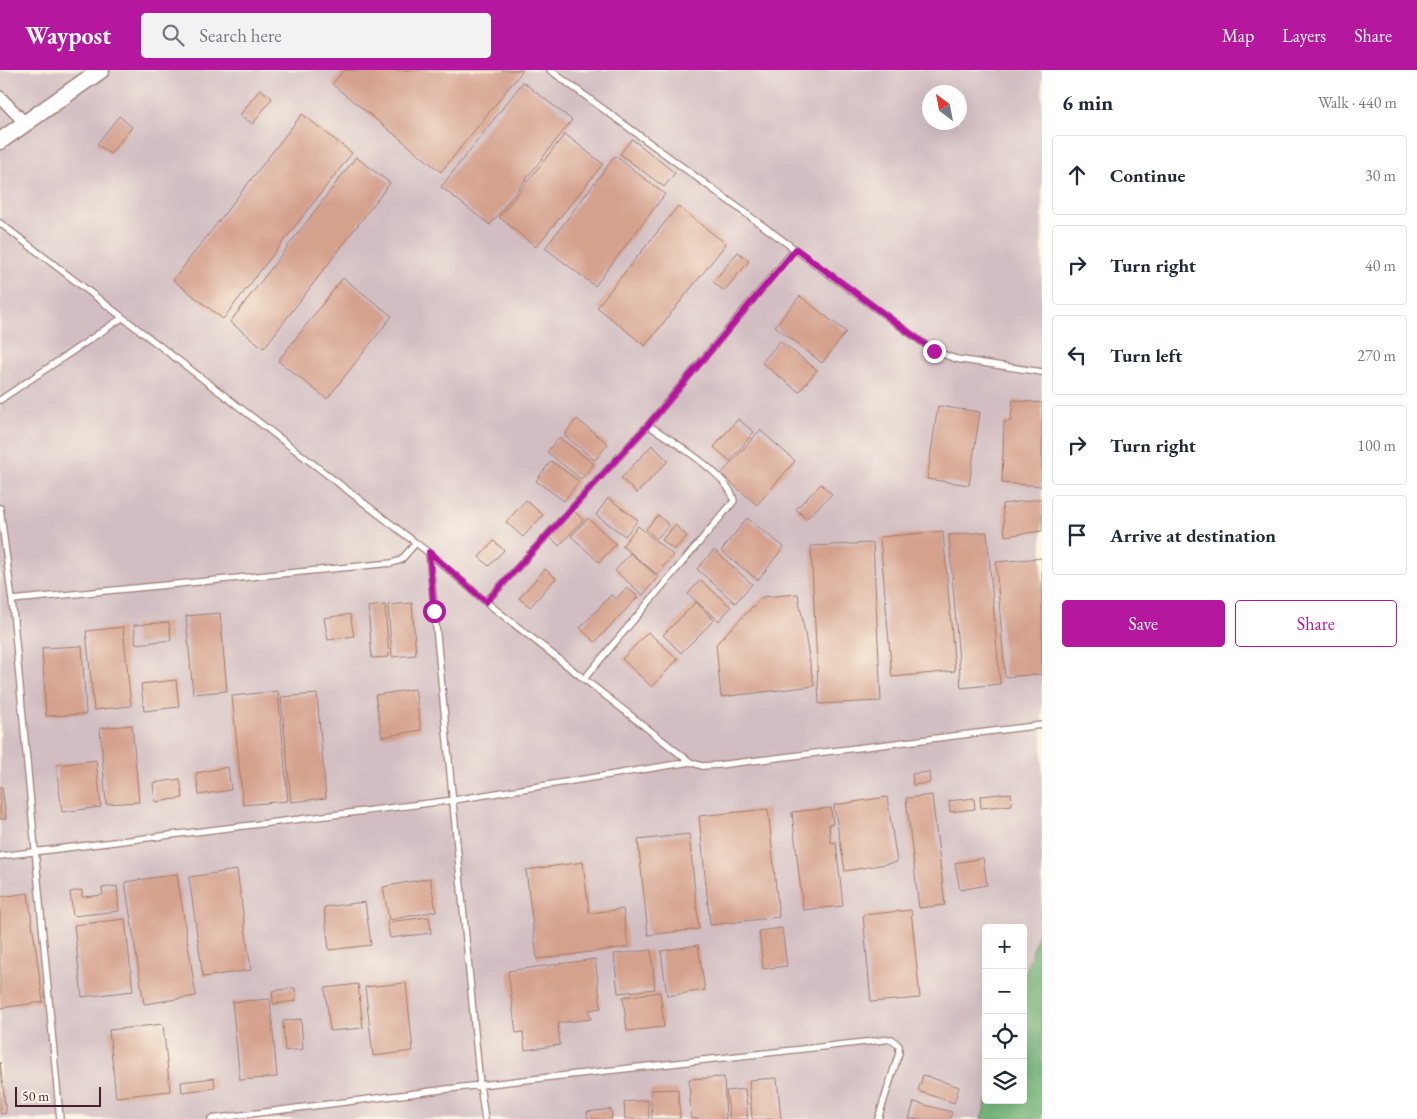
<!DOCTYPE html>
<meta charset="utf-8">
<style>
:root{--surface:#fff;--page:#f2f2f3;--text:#1f2937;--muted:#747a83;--line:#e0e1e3;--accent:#b5179e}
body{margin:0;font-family:"EB Garamond",serif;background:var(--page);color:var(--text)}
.controls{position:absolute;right:15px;bottom:15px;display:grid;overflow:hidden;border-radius:5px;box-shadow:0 5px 20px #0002}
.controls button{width:45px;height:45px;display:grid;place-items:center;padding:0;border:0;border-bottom:1px solid var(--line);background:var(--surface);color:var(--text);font:25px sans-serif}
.compass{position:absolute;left:922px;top:15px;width:45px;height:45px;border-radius:50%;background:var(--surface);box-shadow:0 5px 20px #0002;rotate:328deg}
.scale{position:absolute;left:15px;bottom:12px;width:86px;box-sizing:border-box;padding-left:5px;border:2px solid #4a1f2b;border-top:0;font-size:14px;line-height:18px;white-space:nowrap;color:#4a1f2b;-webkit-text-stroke:4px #fcf5e5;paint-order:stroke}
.stop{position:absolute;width:15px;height:15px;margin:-11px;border:4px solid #b5179e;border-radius:50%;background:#fff}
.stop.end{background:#b5179e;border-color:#fff;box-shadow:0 1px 5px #0008}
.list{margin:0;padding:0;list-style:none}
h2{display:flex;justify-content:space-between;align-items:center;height:65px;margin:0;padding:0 20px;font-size:21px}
h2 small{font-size:16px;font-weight:400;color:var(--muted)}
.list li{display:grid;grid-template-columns:32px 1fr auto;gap:15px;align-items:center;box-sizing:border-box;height:80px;margin:0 10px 10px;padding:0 10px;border:1px solid var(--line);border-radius:5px}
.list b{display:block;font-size:19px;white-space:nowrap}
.list em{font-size:16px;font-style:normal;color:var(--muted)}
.actions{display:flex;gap:10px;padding:15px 20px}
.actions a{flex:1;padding:11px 0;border:1px solid var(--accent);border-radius:5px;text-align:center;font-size:18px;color:var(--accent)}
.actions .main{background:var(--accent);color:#fff}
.icon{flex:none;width:28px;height:28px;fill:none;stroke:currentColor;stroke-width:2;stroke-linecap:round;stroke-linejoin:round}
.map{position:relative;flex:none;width:1042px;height:1049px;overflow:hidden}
header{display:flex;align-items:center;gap:30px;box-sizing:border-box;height:70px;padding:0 25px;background:var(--accent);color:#fff}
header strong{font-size:24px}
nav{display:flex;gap:28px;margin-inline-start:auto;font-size:18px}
.search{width:350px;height:45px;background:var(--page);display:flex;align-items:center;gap:12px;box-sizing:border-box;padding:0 18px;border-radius:5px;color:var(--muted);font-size:19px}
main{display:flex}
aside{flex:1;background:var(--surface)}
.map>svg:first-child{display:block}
.industrial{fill:#d2bec2;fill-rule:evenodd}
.forest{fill:#76b87b;stroke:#606c53}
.building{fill:#d4a18d}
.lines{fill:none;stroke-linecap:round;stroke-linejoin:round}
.lane-casing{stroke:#9e7d74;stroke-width:8}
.street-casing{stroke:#9e7d74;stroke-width:14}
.secondary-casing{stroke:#9e7d74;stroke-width:19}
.lane{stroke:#fff;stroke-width:5.5}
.street{stroke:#fff;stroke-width:11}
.secondary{stroke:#fff;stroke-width:16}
.route{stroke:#b5179e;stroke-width:6}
</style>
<header>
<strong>Waypost</strong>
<div class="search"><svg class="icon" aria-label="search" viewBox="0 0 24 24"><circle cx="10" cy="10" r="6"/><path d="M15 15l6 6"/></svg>Search here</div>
<nav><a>Map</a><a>Layers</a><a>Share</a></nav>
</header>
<main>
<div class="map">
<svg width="1042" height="1049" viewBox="0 0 1042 1049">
<rect width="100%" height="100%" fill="#fcf5e5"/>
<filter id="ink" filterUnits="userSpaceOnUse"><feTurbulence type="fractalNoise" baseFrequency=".02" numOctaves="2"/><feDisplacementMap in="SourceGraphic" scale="10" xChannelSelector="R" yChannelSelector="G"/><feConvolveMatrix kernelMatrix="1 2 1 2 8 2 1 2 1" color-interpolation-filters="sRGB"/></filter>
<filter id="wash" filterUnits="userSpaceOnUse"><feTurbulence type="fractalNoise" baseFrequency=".0096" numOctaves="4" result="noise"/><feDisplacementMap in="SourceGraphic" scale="20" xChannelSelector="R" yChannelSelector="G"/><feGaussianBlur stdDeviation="1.12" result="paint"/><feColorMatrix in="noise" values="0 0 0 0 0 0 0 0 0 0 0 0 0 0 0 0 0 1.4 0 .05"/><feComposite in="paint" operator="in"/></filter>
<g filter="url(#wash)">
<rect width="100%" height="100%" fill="#f3dbbc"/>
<path class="industrial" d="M0 0H1042V850L1023 912V858H986L987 1030 981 1049H0ZM929 22H959V52H929Z"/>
<path class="forest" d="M1042 850V1049H981L987 1030H1023V912Z"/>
<g id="blocks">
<path class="building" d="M344 0H523L441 102 332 14Z
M523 12 572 50 490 155 441 117Z
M260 19 272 28 253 54 240 45Z
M302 44 352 83 223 249 173 210Z
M119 46 132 57 110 84 97 74Z
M565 64 603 94 536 177 499 147Z
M632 69 675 103 664 117 620 84Z
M615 86 665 124 595 216 545 178Z
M356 87 390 113 264 278 230 252Z
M678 136 726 174 645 276 597 237Z
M738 182 749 191 724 221 713 212Z
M343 208 392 246 327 329 278 291Z
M800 226 846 262 822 293 775 256Z
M780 271 817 300 799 322 762 293Z
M1013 330 1042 333V416L1002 413 1004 352 1011 351Z
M938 336 980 342 969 415 927 409Z
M577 349 608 374 595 390 564 365Z
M738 349 754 362 730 391 714 377Z
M760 360 795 391 757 435 721 404Z
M559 367 594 394 581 409 547 382Z
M652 375 668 391 637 423 621 408Z
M551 391 579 411 564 431 536 411Z
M821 414 832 424 806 449 796 439Z
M608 428 638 450 625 466 596 445Z
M1042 429V461L1005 466 1002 434Z
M526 430 543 445 523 467 506 452Z
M573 440 583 450 559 476 549 466Z
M658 445 669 455 656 469 646 459Z
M588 448 616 474 599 492 571 466Z
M747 448 784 477 758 510 721 481Z
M675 455 687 466 674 480 662 470Z
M638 456 673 485 657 504 622 476Z
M943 461 955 601 892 607 880 467Z
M987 462 1000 614 961 618 949 465Z
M494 471 504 480 489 496 479 487Z
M873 473 881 631 819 634 811 476Z
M714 480 752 514 735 533 697 499Z
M630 483 658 507 643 525 615 501Z
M1042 488V604L1005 607 996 492Z
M545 499 556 508 530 537 519 528Z
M700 510 731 537 719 551 688 524Z
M627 517 638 527 595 572 580 558 611 525 616 529Z
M798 524 814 616 721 627 716 574 762 527Z
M696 532 714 550 681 583 663 565Z
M412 533 416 585 392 587 388 535Z
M385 535 389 587 372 588 368 537Z
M220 543 227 621 193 624 186 546Z
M350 544 354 566 328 570 324 548Z
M169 552 171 570 136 574 134 555Z
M123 557 131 636 94 640 86 561Z
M648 562 678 589 652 617 622 589Z
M82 576 86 644 46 646 42 578Z
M176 610 179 637 144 641 141 614Z
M415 619 421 660 382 667 375 625Z
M278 621 288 731 243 735 232 626Z
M317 624 326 728 291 732 281 627Z
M132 655 139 732 106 734 100 658Z
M96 690 101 737 62 742 56 695Z
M228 697 231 720 199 725 196 703Z
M929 702 930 713 913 715 912 704Z
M180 709 183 728 155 732 153 713Z
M0 717H2L6 749H0Z
M1011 723 1012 735 981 738 980 726Z
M932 725 945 835 919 838 906 728Z
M887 727 897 792 845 801 834 735Z
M974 728 975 739 950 742 949 731Z
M831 738 833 754H829L831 773 836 772 843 836 803 840 792 742Z
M768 739 779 847 710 855 699 746Z
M689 764 699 859 648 865 638 770Z
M983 788 987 815 960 820 955 793Z
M583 792 589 843 623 839 628 877 537 889 526 800Z
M237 800 251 900 203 907 189 807Z
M177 804 196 926 144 934 125 812Z
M430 808 436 841 389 850 383 817Z
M117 816 119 841 73 846 70 822 82 820V827L103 825 102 818Z
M28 823 43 932 0 938V827Z
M365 832 371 875 329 880 324 837Z
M911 840 920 928 871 932 863 845Z
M429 847 431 863 390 868 387 852Z
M125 849 133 921 82 927 74 855Z
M782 858 787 896 763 899 759 861Z
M698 875 705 920 667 926 661 881Z
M651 880 655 919 618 923 614 884Z
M595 889 601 938 589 940 591 949 558 953 560 975 525 980 523 962 516 963 508 901Z
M406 913 413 981 373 986 365 917Z
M358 914 363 958 330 961 325 918Z
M295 918 296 931 273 934 272 921Z
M660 922 664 957 627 961 623 927Z
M270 929 277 1007 240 1010 232 932Z
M301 949 303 979 285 981 283 951Z
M163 954 170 1021 116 1027 109 960Z
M0 992 6 1043 0 1044Z
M923 1005 959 1017 954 1033 918 1021Z
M724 1007 726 1049H691L689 1009Z
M214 1008 215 1018 182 1022 181 1012Z
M777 1008 781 1049H752L749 1010Z
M678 1019 680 1049H652L650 1020Z
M745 1019 748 1049H730L726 1021Z
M648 1030 649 1049H625L624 1032Z
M914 1032 952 1042 950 1049H909Z
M611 1039 612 1049H588L587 1042Z"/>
</g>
</g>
<g filter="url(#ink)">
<use href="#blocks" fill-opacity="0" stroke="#9e7d74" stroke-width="1"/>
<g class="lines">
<defs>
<path id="lane" d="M550 0 934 281 956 289 1042 302
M0 153 429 483 486 532 690 692 702 696 719 695 1042 655
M0 330 122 248
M0 438 12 530
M486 532 648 355 795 179
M584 609 734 431C730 405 669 369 648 355
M0 786 454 730 690 692
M60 1049 12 530 392 493 401 490 415 474
M211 1049 480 1015 429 483
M485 1049 480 1015 892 969 899 976V983L878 1049"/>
<path id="street" d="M0 27 25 53"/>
<path id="secondary" d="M0 71 101 0"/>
</defs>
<use href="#lane" class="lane-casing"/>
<use href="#street" class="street-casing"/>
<use href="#secondary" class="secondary-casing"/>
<use href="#lane" class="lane"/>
<use href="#street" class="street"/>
<use href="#secondary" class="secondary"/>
</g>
</g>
<g class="lines" filter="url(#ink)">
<path class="route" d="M434 541 429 482 486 532 648 355 796 179 934 281"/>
</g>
</svg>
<div class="controls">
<button>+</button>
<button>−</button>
<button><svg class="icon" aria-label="locate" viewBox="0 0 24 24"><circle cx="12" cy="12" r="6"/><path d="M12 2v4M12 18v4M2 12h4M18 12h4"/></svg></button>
<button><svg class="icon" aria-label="layers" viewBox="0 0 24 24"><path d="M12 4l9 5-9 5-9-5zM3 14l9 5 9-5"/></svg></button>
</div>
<svg class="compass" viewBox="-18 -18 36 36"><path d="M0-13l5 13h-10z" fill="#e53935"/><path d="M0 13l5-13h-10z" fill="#747a83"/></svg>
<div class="scale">50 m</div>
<div class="stop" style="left:434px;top:541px"></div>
<div class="stop end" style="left:934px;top:281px"></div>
</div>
<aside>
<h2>6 min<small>Walk · 440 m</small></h2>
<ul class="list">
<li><svg class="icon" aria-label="ahead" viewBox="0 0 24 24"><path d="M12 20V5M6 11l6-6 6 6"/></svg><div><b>Continue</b></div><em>30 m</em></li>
<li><svg class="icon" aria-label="right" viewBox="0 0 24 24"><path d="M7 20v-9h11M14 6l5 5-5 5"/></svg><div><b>Turn right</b></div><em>40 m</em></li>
<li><svg class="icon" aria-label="left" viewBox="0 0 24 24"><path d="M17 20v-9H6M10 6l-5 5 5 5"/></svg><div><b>Turn left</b></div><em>270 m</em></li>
<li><svg class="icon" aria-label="right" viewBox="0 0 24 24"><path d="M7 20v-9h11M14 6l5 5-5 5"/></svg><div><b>Turn right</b></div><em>100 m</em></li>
<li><svg class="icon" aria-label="arrive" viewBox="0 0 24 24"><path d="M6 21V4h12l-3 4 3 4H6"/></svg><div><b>Arrive at destination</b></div></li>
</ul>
<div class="actions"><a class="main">Save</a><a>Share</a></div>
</aside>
</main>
